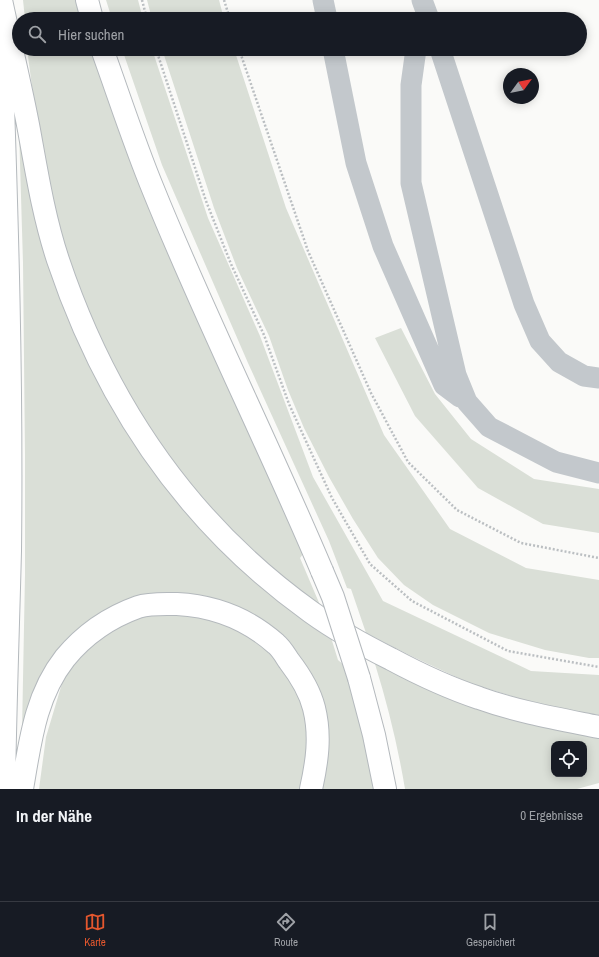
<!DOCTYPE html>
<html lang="de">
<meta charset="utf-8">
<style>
:root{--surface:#171b24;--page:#242831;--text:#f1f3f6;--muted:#9ea1a6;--line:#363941;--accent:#e4572e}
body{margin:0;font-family:"Archivo Narrow",sans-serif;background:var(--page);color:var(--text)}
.controls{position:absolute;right:12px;bottom:12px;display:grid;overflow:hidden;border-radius:8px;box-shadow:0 2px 10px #0003}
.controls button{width:36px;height:36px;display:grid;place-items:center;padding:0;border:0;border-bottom:1px solid var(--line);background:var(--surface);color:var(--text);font:20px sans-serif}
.compass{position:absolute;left:503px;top:68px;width:36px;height:36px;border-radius:50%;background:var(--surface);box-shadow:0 2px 10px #0003;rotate:57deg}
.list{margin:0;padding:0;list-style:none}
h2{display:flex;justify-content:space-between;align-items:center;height:52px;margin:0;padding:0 16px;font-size:17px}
h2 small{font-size:13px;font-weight:400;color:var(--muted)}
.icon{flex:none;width:22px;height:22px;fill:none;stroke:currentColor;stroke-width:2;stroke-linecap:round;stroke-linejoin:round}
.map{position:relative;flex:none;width:599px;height:789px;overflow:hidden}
.search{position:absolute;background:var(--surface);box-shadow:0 2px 10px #0003;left:12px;right:12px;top:12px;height:44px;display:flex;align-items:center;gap:10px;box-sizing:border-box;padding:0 14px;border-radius:22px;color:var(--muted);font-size:15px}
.sheet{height:112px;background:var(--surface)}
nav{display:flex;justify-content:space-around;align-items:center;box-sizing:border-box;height:56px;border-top:1px solid var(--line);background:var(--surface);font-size:11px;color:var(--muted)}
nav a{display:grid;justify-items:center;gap:2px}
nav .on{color:var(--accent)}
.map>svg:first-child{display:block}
.green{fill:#dadfd7;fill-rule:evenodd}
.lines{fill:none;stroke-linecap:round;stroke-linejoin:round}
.highway-casing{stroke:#b4b9bd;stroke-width:24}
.path{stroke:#bbbfc2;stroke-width:2.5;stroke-dasharray:2 2;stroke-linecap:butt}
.minor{stroke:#c3c8cc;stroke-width:21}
.highway{stroke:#fff;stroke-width:22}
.highway-bridge-casing{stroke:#b4b9bd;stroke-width:24;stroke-linecap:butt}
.highway-bridge{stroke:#fff;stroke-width:22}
</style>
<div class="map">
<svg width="599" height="789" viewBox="0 0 599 789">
<rect width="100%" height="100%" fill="#fafaf8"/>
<path class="green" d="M23 0H80L86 19H25Z
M106 0H138L143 19H112Z
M147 0H219L224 19H152Z
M27 49H95L235 395 303 554 300 558 320 605C310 598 300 591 290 584 184 502 108 381 67 254 46 187 36 118 27 49Z
M122 49H152L208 218 260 336 313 477 383 601 531 671 599 675V715L567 710 521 699 469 683 409 655 366 633 351 589 347 588 329 541 248 363 162 165Z
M162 49H234L286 208 384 435 450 529 526 568 599 580V658H589L545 650 489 633 433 605 404 585 378 558 353 519 329 477 304 428 288 390 269 336 237 268 214 208Z
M19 129 28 160 138 439 329 631 338 660 345 666 368 758 373 789H320L323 711 225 604 101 619 22 732 25 574V456L23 263Z
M401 328 435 394 471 439 534 479 599 489V533L543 524 478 488 415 416 375 338Z
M185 612 240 627 281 662 295 686 307 718 309 749 302 789H39L46 737 66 670 109 630 149 615Z
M372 658 599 732V783L577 789H405C398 747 388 706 375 664ZM554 744H584V774H554Z"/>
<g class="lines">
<defs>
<path id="highway" d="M1 0C10 43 21 87 29 130 37 174 44 218 58 260 106 403 188 524 311 612 336 630 363 645 391 659 419 674 449 688 479 698 518 712 559 719 599 727
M87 0 92 19
M1 48C7 216 12 383 10 551 8 630 5 710 4 789
M102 49C119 96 134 143 153 189 205 318 268 443 322 571
M359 678 374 735 385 789
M22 789C30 743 35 696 65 658 84 635 110 617 138 607 150 603 165 604 177 604 214 606 248 619 276 644 281 648 285 655 289 661 299 674 310 692 314 708 321 736 317 762 311 789"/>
</defs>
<use href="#highway" class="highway-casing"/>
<path class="path" d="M142 0 147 19
M224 0 230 19
M156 49 206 201 231 264 264 335 289 404 332 498 370 564 412 601 508 651 599 667
M239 49 308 251 371 393 408 462 457 510 521 543 599 558"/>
<path class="minor" d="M323 0 327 19
M422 0 429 19
M333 49 356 163 383 246 444 385 460 397
M416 49 411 85V183L456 375 467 402 489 427 556 462 599 473
M440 49 524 304 540 341 559 362 584 376 599 378"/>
<use href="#highway" class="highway"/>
<defs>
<path id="highway-bridge" d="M322 571 333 597 359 678"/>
</defs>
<use href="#highway-bridge" class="highway-bridge-casing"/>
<use href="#highway-bridge" class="highway-bridge"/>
</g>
</svg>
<div class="controls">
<button><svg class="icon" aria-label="locate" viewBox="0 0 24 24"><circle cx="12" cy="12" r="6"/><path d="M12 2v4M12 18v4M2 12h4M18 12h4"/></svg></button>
</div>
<svg class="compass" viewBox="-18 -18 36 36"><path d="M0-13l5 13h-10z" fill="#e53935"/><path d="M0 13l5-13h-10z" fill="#9ea1a6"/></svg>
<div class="search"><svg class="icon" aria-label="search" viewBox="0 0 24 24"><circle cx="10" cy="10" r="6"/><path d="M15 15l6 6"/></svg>Hier suchen</div>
</div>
<section class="sheet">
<h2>In der Nähe<small>0 Ergebnisse</small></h2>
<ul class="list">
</ul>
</section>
<nav>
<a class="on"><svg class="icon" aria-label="map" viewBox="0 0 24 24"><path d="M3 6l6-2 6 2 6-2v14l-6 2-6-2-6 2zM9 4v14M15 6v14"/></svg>Karte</a>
<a><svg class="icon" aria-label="directions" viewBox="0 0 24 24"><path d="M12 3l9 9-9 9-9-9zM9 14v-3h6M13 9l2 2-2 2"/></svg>Route</a>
<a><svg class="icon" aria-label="saved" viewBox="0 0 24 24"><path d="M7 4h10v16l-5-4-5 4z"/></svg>Gespeichert</a>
</nav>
